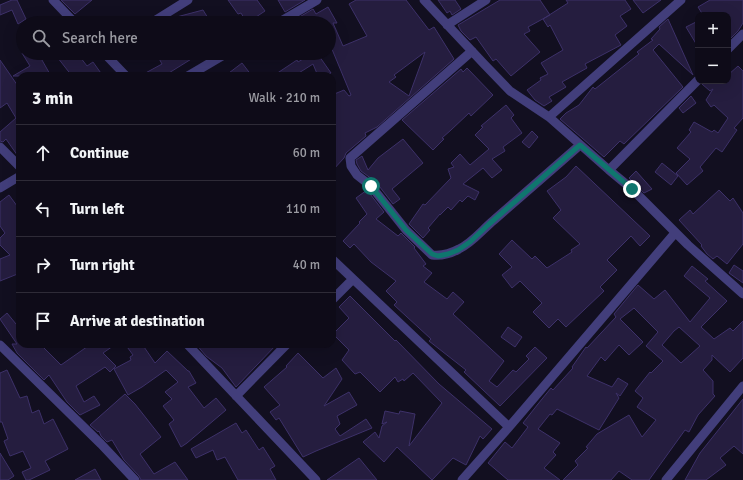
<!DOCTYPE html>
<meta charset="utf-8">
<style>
:root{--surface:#0e0b18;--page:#171421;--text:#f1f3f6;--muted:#9b9ba2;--line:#2e2b37}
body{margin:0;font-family:Signika,sans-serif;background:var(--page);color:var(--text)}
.controls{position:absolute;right:12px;top:12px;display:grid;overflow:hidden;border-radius:8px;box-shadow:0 4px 16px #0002}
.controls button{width:36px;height:36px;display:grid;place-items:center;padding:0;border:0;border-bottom:1px solid var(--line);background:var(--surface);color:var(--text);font:20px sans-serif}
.stop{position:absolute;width:12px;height:12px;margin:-9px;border:3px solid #0f766e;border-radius:50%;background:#fff}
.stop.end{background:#0f766e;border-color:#fff;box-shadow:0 1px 4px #0008}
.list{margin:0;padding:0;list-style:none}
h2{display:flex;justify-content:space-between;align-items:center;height:52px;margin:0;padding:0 16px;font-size:17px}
h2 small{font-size:13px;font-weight:400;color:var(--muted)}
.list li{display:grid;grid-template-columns:26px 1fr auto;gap:12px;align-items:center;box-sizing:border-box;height:56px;padding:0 16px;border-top:1px solid var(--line)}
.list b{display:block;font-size:15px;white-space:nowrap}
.list em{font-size:13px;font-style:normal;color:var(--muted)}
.icon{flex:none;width:22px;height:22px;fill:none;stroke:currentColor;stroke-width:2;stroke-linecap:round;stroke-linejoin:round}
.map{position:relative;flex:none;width:743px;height:480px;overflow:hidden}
.search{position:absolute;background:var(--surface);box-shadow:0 4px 16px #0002;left:16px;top:16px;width:320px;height:44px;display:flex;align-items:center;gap:10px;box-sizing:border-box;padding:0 14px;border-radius:22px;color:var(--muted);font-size:15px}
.panel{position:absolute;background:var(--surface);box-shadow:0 4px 16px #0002;left:16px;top:72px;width:320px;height:276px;border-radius:12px}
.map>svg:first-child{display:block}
.building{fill:#251d3f;stroke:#3d3169;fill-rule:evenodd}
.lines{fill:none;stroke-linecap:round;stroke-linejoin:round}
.minor{stroke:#423e7b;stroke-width:9}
.route{stroke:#0f766e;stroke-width:5}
</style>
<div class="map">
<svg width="743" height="480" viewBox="0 0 743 480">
<rect width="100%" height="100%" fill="#120f20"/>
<path class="building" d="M12 0H17L26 19 18 24 12 10 0 15V5Z
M61 0H92L75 14Z
M228 0H257L265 11 247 23 241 13 238 14Z
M278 0H305L285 12Z
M356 0H406L429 30 434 27 454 59 377 127 365 133 366 136 346 153 344 158 332 171V95L344 90 349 96 351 95 329 42V23L291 22 313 9 316 14 328 7 337 23H333L343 46 367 36 349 4ZM425 52 420 66 409 96 389 82 396 77 394 75Z
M438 0H455L461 9 452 15 450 11 447 13Z
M500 0H540L550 15 528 27 530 31 524 34 540 52 511 76 496 59 493 61 476 37 470 40 461 31 458 25Z
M566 0H625L631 9 620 16 627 26 615 35 621 45 585 64 587 68 562 82 566 87 549 97 552 101 544 106 535 100 527 90 541 80 540 78 548 74 541 63 563 50 550 25 548 27 543 19 568 3Z
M633 0H661L643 13Z
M710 0H743V23L738 31 728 41V15H703L698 7Z
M203 10 211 23H165V22L169 19Z
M668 19 693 75 659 44 653 50 683 87 624 144 620 141 604 157 560 119 566 113 579 105 593 87 595 89 639 54 637 52 653 40 651 39 660 29 659 27Z
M698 21V47L686 27Z
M22 53H38L51 76H13L30 66Z
M54 53H77L87 66 93 62 103 76H72Z
M156 53H201L164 76H140L162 64Z
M313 53H317L331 73 324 76H318L313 64 294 76H273L297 60 298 62Z
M0 60 20 89V159L6 139 3 142 0 141V132L16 118 7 103 0 108Z
M242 63 252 76H225Z
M738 66 743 71V118L734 128 737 130 722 152 716 148 700 167 703 171 687 185 676 173 690 159 677 148 691 132 689 130 694 122 712 132 714 130 718 133 728 118 714 105 711 107 706 100 713 89 710 91 702 84 704 81H728V75Z
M467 68 493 95 471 116 469 113 451 130 442 138 444 139 433 150 402 120 461 69 463 72Z
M691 96 696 103 683 113 679 108Z
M506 105 514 115 511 118 522 133 503 147 505 151 492 159 502 170 492 178 483 168 463 184 479 192 475 200 468 196 462 202 460 200 451 210 448 207 440 215V214L428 228 430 230 423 238 409 224 423 204 425 205 451 178 448 169 454 167 451 163 460 154 470 165 489 149 475 135 483 127 481 126Z
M532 131 538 137 529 148 522 142Z
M403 139 423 163 392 189 400 199 393 204 376 182 361 171 357 164 356 160 362 156 368 170 378 158Z
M662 163 678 176 671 185 655 172Z
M576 166 650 236 640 246 631 236 607 260 617 270 600 287 604 291 566 327 558 319 549 328 533 312 542 303 520 281 512 288 502 275 512 267 499 254 512 240 532 259 535 256 547 268 572 252 571 250 580 244 553 218 561 210 547 191 566 177Z
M636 171 652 189 644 193 629 178Z
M367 190 384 212 376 219 398 236 401 233 415 247 414 248 426 264 423 266 432 273 424 282 447 299 453 292 464 302 453 314 504 361 489 381 497 387 513 370 516 372 529 359 526 356 535 347 547 358 500 406 464 372 466 370 429 341 431 339 394 305 397 302 386 291 396 281 371 262 354 244 350 248 343 241 360 223 359 222 367 214 356 198Z
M719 190 730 201 733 198 743 213V244L727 264 717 256 713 259 707 254 701 246 702 245 679 220 690 210 693 214Z
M9 195 20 210V273L0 281V259L10 255 0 245V238L5 233 0 226V202Z
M734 265 743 271V283L729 273Z
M692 266 708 279 705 281 727 301 701 327 714 339 730 328 733 331 743 321V358L730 372 712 355V360L703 370 713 381V394L715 396 698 415 689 432 685 430 649 480H632L619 471 611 480H563L578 465 575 461 588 448 586 447 597 434 629 415 642 437 656 420 637 407 643 398 635 391 650 372 651 373 663 361 646 346 658 332 634 308 620 319 643 342 629 355 619 345 605 361 601 357 587 376 612 387 618 378 628 384 620 396 616 393 619 398 599 430 557 409 552 415 550 414 538 429 560 443 553 452 556 455 544 468 560 480H508L488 463 505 442 512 448 528 427 523 423 538 404 551 388 553 390 573 368 572 367 586 347 587 348 616 317 614 314 638 285 654 299 665 290 690 322 710 298 684 276ZM679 327 700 346 681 363 662 345 674 331Z
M350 296 395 341 396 340 439 384 492 429 483 439 480 436 466 465 453 458 432 480 397 447 384 462 363 442 375 432 379 438 382 426 387 422 382 424 385 411 399 414 400 411 415 414 409 446 442 403 413 373 404 381 403 379 398 382 395 377 380 392 360 372 355 374 342 360 349 350 333 334 349 318 339 307Z
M7 313 16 324 20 321V344H40L61 365 91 344H116L103 353 116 366 110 372 105 367 76 386 84 402 94 396 100 405 80 415 67 402 49 375 44 380 17 353 12 344H17L0 319Z
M508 327 522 337 515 347 501 337Z
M125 344H142L155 363 167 351 188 371H189L196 383 188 387 204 408 216 398 226 410 187 443 181 447 169 424 174 420 163 406 172 399 165 392 178 382 166 370 142 387 128 395 114 369 131 360 130 357 133 355Z
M196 344H277L236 387 222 368 206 356Z
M298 353 323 378 336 368 342 379 324 406 349 392 357 405 337 416 340 424 335 429 340 436 366 419 372 428 316 451 303 457 279 418 276 420 270 412 280 405 264 387 287 367 286 366Z
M7 370 20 398 27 396 32 413 39 410 44 424 53 419 68 449 45 461 50 470 29 480H26L22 472 31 468 23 451 10 456 4 441 8 439 2 422H0V373Z
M125 394 135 404 161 437 140 454 154 474 175 462 188 480H141L139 476 124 460 112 440 107 442 101 436 99 431 98 432 90 425Z
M743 399V454L734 446 720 458 726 465 706 480H685L700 453Z
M236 423 242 433 246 430 259 450 263 447 275 466 270 469 276 480H238L225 457 217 460 213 450 196 458 191 449Z
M0 453 14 476 8 480H0Z
M359 458 377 480H327Z
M95 469 101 480H75Z"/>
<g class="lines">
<path class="minor" d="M53 0 75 23
M424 0 484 64 510 91 549 117 609 170 632 189 688 245 743 294
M151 23 188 0
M278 23 317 0
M447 25 486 0
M728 49 743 34
M472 51 350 158 351 166 357 175 371 186 406 230 432 255C441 256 450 254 459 249 472 243 482 230 494 220 523 195 551 170 580 145
M104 53 126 76
M188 76 227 53
M549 117 681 0
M0 147 20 167
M609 170 698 80
M0 188 20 176
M332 259 509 427
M332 300 353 279
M187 344 316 480
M0 345 101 444 135 480
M236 396 287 344
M462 480 509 427 675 233
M666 480 743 386"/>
</g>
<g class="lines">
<path class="route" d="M371 186 406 230 432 254 438 256 448 254 458 250 470 242 488 225 580 145 632 189"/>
</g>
</svg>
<div class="controls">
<button>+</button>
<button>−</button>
</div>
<div class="stop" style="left:371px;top:186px"></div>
<div class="stop end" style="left:632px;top:189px"></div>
<div class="search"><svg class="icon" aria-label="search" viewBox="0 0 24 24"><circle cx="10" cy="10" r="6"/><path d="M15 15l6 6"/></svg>Search here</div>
<section class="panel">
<h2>3 min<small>Walk · 210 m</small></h2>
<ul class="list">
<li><svg class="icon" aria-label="ahead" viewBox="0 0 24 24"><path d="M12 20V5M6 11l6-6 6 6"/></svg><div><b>Continue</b></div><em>60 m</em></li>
<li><svg class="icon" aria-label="left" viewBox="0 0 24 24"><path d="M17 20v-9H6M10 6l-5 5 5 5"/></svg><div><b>Turn left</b></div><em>110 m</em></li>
<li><svg class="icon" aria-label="right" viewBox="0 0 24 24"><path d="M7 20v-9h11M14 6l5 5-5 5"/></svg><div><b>Turn right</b></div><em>40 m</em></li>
<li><svg class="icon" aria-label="arrive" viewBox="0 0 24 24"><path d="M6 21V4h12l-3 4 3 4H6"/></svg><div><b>Arrive at destination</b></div></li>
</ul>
</section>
</div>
